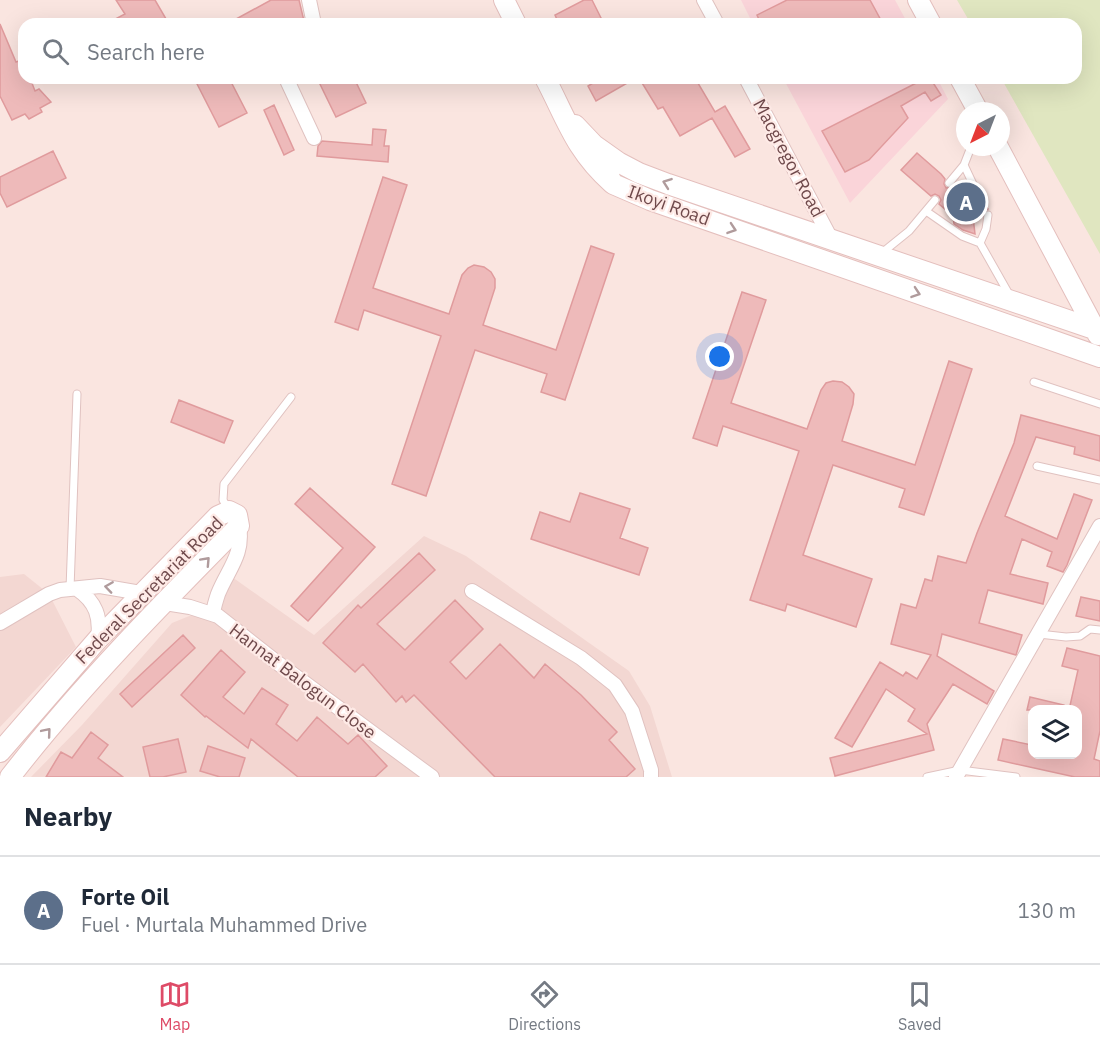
<!DOCTYPE html>
<meta charset="utf-8">
<style>
:root{--surface:#fff;--page:#f6f6f7;--text:#1f2937;--muted:#747a83;--line:#e0e1e3;--accent:#de4b67}
body{margin:0;font-family:"IBM Plex Sans",sans-serif;background:var(--page);color:var(--text)}
.controls{position:absolute;right:18px;bottom:18px;display:grid;overflow:hidden;border-radius:12px;box-shadow:0 6px 24px #0002}
.controls button{width:54px;height:54px;display:grid;place-items:center;padding:0;border:0;border-bottom:2px solid var(--line);background:var(--surface);color:var(--text);font:30px sans-serif}
.compass{position:absolute;left:956px;top:102px;width:54px;height:54px;border-radius:50%;background:var(--surface);box-shadow:0 6px 24px #0002;rotate:222deg}
.you{position:absolute;left:720px;top:357px;width:21px;height:21px;margin:-15px;border:4px solid #fff;border-radius:50%;background:#1a73e8;box-shadow:0 0 0 9px #1a73e833}
.badge{display:grid;place-items:center;width:39px;height:39px;border-radius:50%;background:var(--accent);color:#fff;font-size:20px;font-weight:700}
.pin{position:absolute;translate:-50% -50%;border:3px solid #fff;box-shadow:0 2px 6px #0006}
.list{margin:0;padding:0;list-style:none}
h2{display:flex;justify-content:space-between;align-items:center;height:78px;margin:0;padding:0 24px;font-size:26px}
h2 small{font-size:20px;font-weight:400;color:var(--muted)}
.list li{display:grid;grid-template-columns:39px 1fr auto;gap:18px;align-items:center;box-sizing:border-box;height:108px;padding:0 24px;border-top:2px solid var(--line)}
.list b{display:block;font-size:22px;white-space:nowrap}
.list p{margin:0;font-size:20px;white-space:nowrap;color:var(--muted)}
.list em{font-size:20px;font-style:normal;color:var(--muted)}
.icon{flex:none;width:33px;height:33px;fill:none;stroke:currentColor;stroke-width:2;stroke-linecap:round;stroke-linejoin:round}
.map{position:relative;flex:none;width:1100px;height:777px;overflow:hidden}
.search{position:absolute;background:var(--surface);box-shadow:0 6px 24px #0002;left:18px;right:18px;top:18px;height:66px;display:flex;align-items:center;gap:15px;box-sizing:border-box;padding:0 21px;border-radius:18px;color:var(--muted);font-size:22px}
.sheet{height:186px;background:var(--surface)}
nav{display:flex;justify-content:space-around;align-items:center;box-sizing:border-box;height:84px;border-top:2px solid var(--line);background:var(--surface);font-size:16px;color:var(--muted)}
nav a{display:grid;justify-items:center;gap:3px}
nav .on{color:var(--accent)}
.map>svg:first-child{display:block}
.residential{fill:#f3d7d2}
.commercial{fill:#fad4d9}
.green{fill:#e0e6c0}
.building{fill:#eebaba;stroke:#e09b9d;stroke-width:1.5}
.lines{fill:none;stroke-linecap:round;stroke-linejoin:round}
.service-casing{stroke:#e0c2c0;stroke-width:9}
.minor-casing{stroke:#e0c2c0;stroke-width:16}
.secondary-casing{stroke:#e4bfbd;stroke-width:22}
.service{stroke:#fff;stroke-width:7}
.minor{stroke:#fff;stroke-width:14}
.secondary{stroke:#fff;stroke-width:20}
.oneway{stroke:#b09b9c}
.labels{text-anchor:middle;dominant-baseline:central;stroke-width:4.5;stroke-linejoin:round;paint-order:stroke}
.street-label{font-size:18px;fill:#6f494b;stroke:#feeae6}
</style>
<div class="map">
<svg width="1100" height="777" viewBox="0 0 1100 777">
<rect width="100%" height="100%" fill="#fae5e0"/>
<path class="residential" d="M424 536 466 556 629 671 650 706 672 777H31L82 725 172 623 214 606 232 577 314 635Z
M24 574 49 594 76 647 0 727V577Z"/>
<path class="commercial" d="M741 0H895L908 24H753Z
M783 78H937L948 99 850 203Z"/>
<path class="green" d="M957 0H1100V254L1001 78H1076V24H971Z"/>
<path class="building" d="M116 0H155L169 24H106L125 14Z
M271 0H299L304 21 300 24H227Z
M584 0H592L604 24H559L555 15Z
M787 0H870L883 24H761L757 15Z
M0 24 16 62 24 59V78H30L35 91 39 89 51 102 40 108 42 112 29 119 25 114 12 120 0 96Z
M194 78H229L247 113 219 127Z
M317 78H354L366 103 336 117Z
M601 78H636L596 101 588 86Z
M639 78H695L715 112 725 106 750 149 735 157 712 118 680 136 663 107 658 109Z
M926 78H930L941 95 931 101 925 92 901 106 908 118 869 160 845 172 822 131Z
M274 105 294 150 284 155 264 110Z
M373 129 386 130 384 146H389L388 162 317 156 318 146 322 141 372 145Z
M53 151 66 178 7 207 0 193V177Z
M917 153 941 174 945 179 944 184 946 188 953 187 965 198 973 197 978 202 983 201 988 209 984 211 982 216 973 217 975 234 963 230 954 224 953 216 939 204 941 200 939 196 935 194 931 196 901 170Z
M383 177 407 185 373 288 449 314 462 275 468 268 474 265 484 267 491 272 495 279V288L483 325 556 350 591 246 614 254 565 400 541 392 547 374 475 350 426 496 392 484 441 336 364 310 358 330 335 322Z
M742 292 766 300 731 403 807 429 821 390 826 383 833 381 842 382 849 387 854 394 853 404 842 441 915 465 949 361 972 369 924 515 899 507 905 489 833 465 803 555 872 579 856 627 787 604 785 611 750 600 799 451 723 426 717 446 693 438Z
M179 400 233 421 224 443 171 422Z
M1021 415 1100 436V461L1074 454 1075 447 1036 437 1005 516 1057 539 1074 494 1092 500 1067 565 1063 572 1047 566 1052 552 1022 539 1010 574 1048 583 1043 604 988 590 979 623 1022 635 1016 655 942 634 937 656 994 691 987 704 953 684 927 724 934 750 835 776 830 758 927 734 908 721 915 709 886 689 852 747 835 738 880 662 903 676 906 672 917 679 931 655 891 644 901 604 916 608 925 579 932 581 938 556 966 563 977 533 1014 443Z
M310 488 375 547 308 621 291 606 343 548 295 504Z
M580 493 630 509 620 538 648 548 639 575 531 539 540 512 570 522Z
M419 553 435 570 377 624 405 650 455 600 483 629 450 662 466 679 500 644 534 678 545 664 581 695 617 732 609 740 635 769 626 777H495L414 695 406 702 402 696 396 702 363 664 355 672 323 643 358 605 361 608Z
M1081 597 1100 601V621L1076 616Z
M183 635 195 648 132 707 120 694Z
M1067 648 1100 656V731L1094 759 1100 761V777H1075L998 760 1003 739 1032 745V754H1077V710H1069L1078 670 1062 666Z
M221 650 245 672 223 697 244 714 262 688 288 705 276 724 297 741 317 717 348 744 358 735 387 766 375 777H298L251 739 248 748 206 716 205 717 181 695Z
M1030 697 1064 705V710H1027Z
M91 732 108 745 98 758 123 777H46L61 752 72 758Z
M178 739 186 772 163 777H150L143 747Z
M208 746 245 758 239 777H220L200 771Z"/>
<g class="lines">
<defs>
<path id="service" d="M964 165 979 197
M949 183 964 165 971 147
M926 211 962 236 980 243
M988 215 986 229 980 243 1010 296
M883 252 909 231 935 200
M1034 382 1100 404
M1037 466 1100 480
M228 509 223 500 224 484 291 397
M70 589 77 394
M1039 634 1066 637 1080 636 1090 629 1100 630
M927 777 960 770 1016 777"/>
<path id="minor" d="M309 0 314 24
M704 0 717 24
M286 78 314 138
M746 78 831 239
M77 589C96 602 101 617 98 639
M472 591 581 658 615 685 632 711 651 770V777
M165 603 190 607 218 616 279 664 432 777
M213 613C214 607 216 600 218 594 228 569 244 555 239 526
M0 623 49 594 60 590 100 586 141 593
M956 777 1100 526"/>
<path id="secondary" d="M504 0 516 24
M918 0 931 24
M545 78C567 120 575 150 612 183
M960 78 978 111
M575 125 594 145 618 162
M998 147 1098 335
M1100 331 668 184 639 173 618 162 611 165 606 171 613 184 650 200 1100 357
M0 752 98 639 218 516 229 511 237 515 239 526C160 606 79 688 10 777"/>
</defs>
<use href="#service" class="service-casing"/>
<use href="#minor" class="minor-casing"/>
<use href="#secondary" class="secondary-casing"/>
<use href="#service" class="service"/>
<use href="#minor" class="minor"/>
<use href="#secondary" class="secondary"/>
</g>
<defs><path id="oneway-chevron" d="M-2-3.5L2.5 0L-2 3.5" fill="none" stroke-width="1.6" stroke-linecap="round" stroke-linejoin="round" transform="scale(1.5)"/></defs>
<g class="oneway">
<use href="#oneway-chevron" transform="translate(667 183) rotate(-160)"/>
<use href="#oneway-chevron" transform="translate(732 229) rotate(19)"/>
<use href="#oneway-chevron" transform="translate(916 293) rotate(19)"/>
<use href="#oneway-chevron" transform="translate(206 561) rotate(-47)"/>
<use href="#oneway-chevron" transform="translate(109 587) rotate(-172)"/>
<use href="#oneway-chevron" transform="translate(47 732) rotate(-50)"/>
</g>
<g class="labels">
<g class="street-label">
<text transform="translate(789 158) rotate(62)">Macgregor Road</text>
<text transform="translate(669 205) rotate(20)">Ikoyi Road</text>
<text transform="translate(149 590) rotate(-45)">Federal Secretariat Road</text>
<text transform="translate(303 681) rotate(37)">Hannat Balogun Close</text>
</g>
</g>
</svg>
<div class="controls">
<button><svg class="icon" aria-label="layers" viewBox="0 0 24 24"><path d="M12 4l9 5-9 5-9-5zM3 14l9 5 9-5"/></svg></button>
</div>
<svg class="compass" viewBox="-18 -18 36 36"><path d="M0-13l5 13h-10z" fill="#e53935"/><path d="M0 13l5-13h-10z" fill="#747a83"/></svg>
<div class="you"></div>
<div class="pin badge" style="left:966px;top:202px;background:#5c6f8a">A</div>
<div class="search"><svg class="icon" aria-label="search" viewBox="0 0 24 24"><circle cx="10" cy="10" r="6"/><path d="M15 15l6 6"/></svg>Search here</div>
</div>
<section class="sheet">
<h2>Nearby<small></small></h2>
<ul class="list">
<li><span class="badge" style="background:#5c6f8a">A</span><div><b>Forte Oil</b><p>Fuel · Murtala Muhammed Drive</p></div><em>130 m</em></li>
</ul>
</section>
<nav>
<a class="on"><svg class="icon" aria-label="map" viewBox="0 0 24 24"><path d="M3 6l6-2 6 2 6-2v14l-6 2-6-2-6 2zM9 4v14M15 6v14"/></svg>Map</a>
<a><svg class="icon" aria-label="directions" viewBox="0 0 24 24"><path d="M12 3l9 9-9 9-9-9zM9 14v-3h6M13 9l2 2-2 2"/></svg>Directions</a>
<a><svg class="icon" aria-label="saved" viewBox="0 0 24 24"><path d="M7 4h10v16l-5-4-5 4z"/></svg>Saved</a>
</nav>
